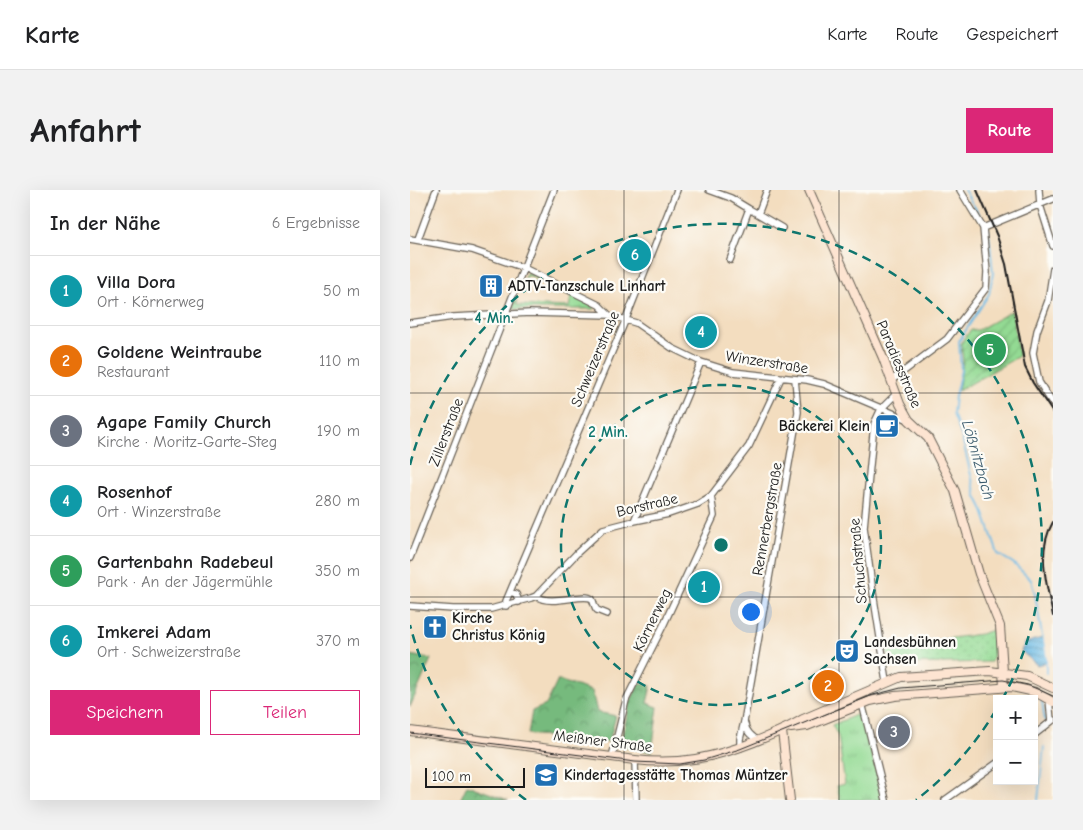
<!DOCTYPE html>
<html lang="de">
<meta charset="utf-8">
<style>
:root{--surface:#fff;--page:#f2f2f2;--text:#202124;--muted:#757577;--line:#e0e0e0;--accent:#db2777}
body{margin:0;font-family:"Comic Neue",sans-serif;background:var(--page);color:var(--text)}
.controls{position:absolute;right:15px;bottom:15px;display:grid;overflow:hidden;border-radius:0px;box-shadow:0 5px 20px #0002}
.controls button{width:45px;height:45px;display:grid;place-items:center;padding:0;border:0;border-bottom:1px solid var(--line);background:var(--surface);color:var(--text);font:25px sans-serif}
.scale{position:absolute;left:15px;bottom:12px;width:100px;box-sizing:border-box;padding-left:5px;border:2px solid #1c1c1c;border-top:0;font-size:14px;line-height:18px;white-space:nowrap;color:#1c1c1c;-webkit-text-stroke:4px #fdfcf7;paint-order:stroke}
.you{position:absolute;left:340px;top:421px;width:18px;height:18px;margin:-12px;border:4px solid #fff;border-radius:50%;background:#1a73e8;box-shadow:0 0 0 8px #1a73e833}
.badge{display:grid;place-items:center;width:32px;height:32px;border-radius:50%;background:var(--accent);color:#fff;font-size:16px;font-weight:700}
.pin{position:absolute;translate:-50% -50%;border:2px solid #fff;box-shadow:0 1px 5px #0006}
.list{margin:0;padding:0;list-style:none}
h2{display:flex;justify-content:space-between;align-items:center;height:65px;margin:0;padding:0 20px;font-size:21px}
h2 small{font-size:16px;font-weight:400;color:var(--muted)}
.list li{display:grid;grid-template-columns:32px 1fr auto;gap:15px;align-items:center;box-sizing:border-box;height:70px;padding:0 20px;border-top:1px solid var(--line)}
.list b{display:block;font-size:19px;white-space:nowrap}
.list p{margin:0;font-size:16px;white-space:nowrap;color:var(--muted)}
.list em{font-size:16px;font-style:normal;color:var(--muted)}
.actions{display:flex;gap:10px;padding:15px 20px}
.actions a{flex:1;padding:11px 0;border:1px solid var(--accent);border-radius:0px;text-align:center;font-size:18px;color:var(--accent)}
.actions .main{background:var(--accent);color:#fff}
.map{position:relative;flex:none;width:643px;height:610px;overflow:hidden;border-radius:0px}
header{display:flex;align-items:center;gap:30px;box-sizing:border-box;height:70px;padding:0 25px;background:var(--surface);border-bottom:1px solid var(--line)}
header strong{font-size:24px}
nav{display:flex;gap:28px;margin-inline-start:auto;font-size:18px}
.intro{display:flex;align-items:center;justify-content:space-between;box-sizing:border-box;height:120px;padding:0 30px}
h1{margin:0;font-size:35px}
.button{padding:12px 22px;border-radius:0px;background:var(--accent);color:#fff;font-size:18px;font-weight:700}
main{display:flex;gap:30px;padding:0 30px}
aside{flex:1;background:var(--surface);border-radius:0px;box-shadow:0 5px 20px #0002}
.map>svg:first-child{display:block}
.grass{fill:url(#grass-tufts);stroke:#587b58}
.forest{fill:url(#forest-crowns);stroke:#496b4c}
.park{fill:url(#park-dots);stroke:#587b58}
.garden{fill:url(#garden-furrows);stroke:#587b58}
.water{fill:url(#water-rules);stroke:#426a80}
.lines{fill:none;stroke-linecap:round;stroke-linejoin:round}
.stream{stroke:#68b8e3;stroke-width:2}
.street-casing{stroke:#676055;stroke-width:8}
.secondary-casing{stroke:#676055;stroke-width:10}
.street{stroke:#fff;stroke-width:5.5}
.secondary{stroke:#fde4d1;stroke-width:8}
.tram{stroke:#1c1c1c;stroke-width:1}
.rail{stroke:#1c1c1c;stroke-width:2}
.grid{fill:none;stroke:#1c1c1c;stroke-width:1;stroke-opacity:0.55}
.ring{fill:none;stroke:#0f766e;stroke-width:2.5;stroke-dasharray:9 6}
.labels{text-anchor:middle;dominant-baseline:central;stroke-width:4.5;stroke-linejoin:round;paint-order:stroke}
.poi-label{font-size:15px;font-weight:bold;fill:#1c1c1c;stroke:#fdfcf7;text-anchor:start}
.street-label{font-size:15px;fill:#1c1c1c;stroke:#fdfcf7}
.water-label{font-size:16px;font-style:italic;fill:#3a5a6c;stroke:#fdfcf7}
.centre{fill:#0f766e;stroke:#fdfcf7;stroke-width:2.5}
.ring-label{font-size:15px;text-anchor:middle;font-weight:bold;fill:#0f766e;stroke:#fdfcf7;stroke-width:4.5;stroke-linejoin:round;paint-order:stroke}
</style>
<header>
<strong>Karte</strong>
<nav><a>Karte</a><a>Route</a><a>Gespeichert</a></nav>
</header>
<div class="intro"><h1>Anfahrt</h1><a class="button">Route</a></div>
<main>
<aside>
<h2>In der Nähe<small>6 Ergebnisse</small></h2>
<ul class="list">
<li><span class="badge" style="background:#0f9aa8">1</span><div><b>Villa Dora</b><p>Ort · Körnerweg</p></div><em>50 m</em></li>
<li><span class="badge" style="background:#e8710a">2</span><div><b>Goldene Weintraube</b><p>Restaurant</p></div><em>110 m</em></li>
<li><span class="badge" style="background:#6b7280">3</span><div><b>Agape Family Church</b><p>Kirche · Moritz-Garte-Steg</p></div><em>190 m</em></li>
<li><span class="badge" style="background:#0f9aa8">4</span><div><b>Rosenhof</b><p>Ort · Winzerstraße</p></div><em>280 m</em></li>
<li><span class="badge" style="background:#2e9e5b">5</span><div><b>Gartenbahn Radebeul</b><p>Park · An der Jägermühle</p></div><em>350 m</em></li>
<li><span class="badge" style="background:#0f9aa8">6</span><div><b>Imkerei Adam</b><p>Ort · Schweizerstraße</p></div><em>370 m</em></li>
</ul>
<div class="actions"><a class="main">Speichern</a><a>Teilen</a></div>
</aside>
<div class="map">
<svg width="643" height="610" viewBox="0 0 643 610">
<defs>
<pattern id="grass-tufts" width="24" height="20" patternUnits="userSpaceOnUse" patternTransform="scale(1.25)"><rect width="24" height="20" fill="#93da93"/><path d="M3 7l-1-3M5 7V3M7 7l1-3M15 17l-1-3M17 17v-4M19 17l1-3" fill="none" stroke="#7eba7e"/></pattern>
<pattern id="forest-crowns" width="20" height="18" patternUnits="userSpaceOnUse" patternTransform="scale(1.25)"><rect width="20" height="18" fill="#76ba7d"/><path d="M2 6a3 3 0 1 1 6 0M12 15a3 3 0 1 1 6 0" fill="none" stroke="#609666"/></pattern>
<pattern id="park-dots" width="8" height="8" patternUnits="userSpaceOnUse" patternTransform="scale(1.25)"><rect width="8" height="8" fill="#93da93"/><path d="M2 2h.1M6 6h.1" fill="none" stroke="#7eba7e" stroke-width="1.8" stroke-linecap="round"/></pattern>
<pattern id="garden-furrows" width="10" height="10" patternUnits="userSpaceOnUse" patternTransform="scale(1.25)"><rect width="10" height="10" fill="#93da93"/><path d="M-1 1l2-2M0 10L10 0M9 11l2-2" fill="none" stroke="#7eba7e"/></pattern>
<pattern id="water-rules" width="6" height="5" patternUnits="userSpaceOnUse" patternTransform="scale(1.25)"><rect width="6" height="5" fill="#68b8e3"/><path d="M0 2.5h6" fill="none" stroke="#5595b7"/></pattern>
</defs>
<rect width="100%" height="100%" fill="#fdfcf7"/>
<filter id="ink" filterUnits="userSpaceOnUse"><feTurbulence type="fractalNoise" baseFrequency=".02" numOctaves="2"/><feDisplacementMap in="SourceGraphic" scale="10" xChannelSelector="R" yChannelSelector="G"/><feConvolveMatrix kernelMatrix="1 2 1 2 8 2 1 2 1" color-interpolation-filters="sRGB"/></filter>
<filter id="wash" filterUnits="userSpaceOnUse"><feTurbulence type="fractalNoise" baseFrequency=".0096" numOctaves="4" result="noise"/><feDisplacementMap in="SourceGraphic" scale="20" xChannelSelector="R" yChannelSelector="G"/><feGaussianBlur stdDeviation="1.12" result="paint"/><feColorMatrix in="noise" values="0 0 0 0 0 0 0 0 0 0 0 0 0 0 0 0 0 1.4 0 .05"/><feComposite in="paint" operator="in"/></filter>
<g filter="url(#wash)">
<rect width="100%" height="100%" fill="#f3ddbf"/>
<path class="grass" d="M117 82 184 117V119H103L105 110 107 111V115L159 117 161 106 118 85 116 89 114 88Z
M451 523 474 610H430L427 596 435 594 428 546 422 535Z"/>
<path class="forest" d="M0 465 21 469 0 517Z
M148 490 182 501 187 522 206 526 199 552 184 549 177 551 118 544 122 521 136 515Z
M229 493 241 496 237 513 248 517 242 562 210 556 220 512Z
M57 595 98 610H50Z"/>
<path class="park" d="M585 439 584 465 581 472 490 474 484 477 475 457 571 444Z"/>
<path class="garden" d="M602 121 609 166 548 201 553 171 551 154 555 147 561 140H568Z"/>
<path class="water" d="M632 448 636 469 634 473 627 475 611 461 615 453Z"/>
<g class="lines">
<path class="stream" d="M554 0 574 32 579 44 583 83 579 104 549 151 551 180 545 206 543 224 552 247 566 306 572 318 588 364 603 373 621 390 625 404 636 469V483
M632 511 635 531
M628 610 634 557"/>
</g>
</g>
<g filter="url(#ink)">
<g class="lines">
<defs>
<path id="street" d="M299 0 321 8 339 19
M629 0 630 15 643 56
M348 24 372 38
M573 38 643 9
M0 49 62 60 114 78 189 115 199 125
M8 49 26 0
M320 70 339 19 348 24 357 0
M643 79 638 111 627 141 623 163 629 192 643 214
M0 133 43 127 120 123 199 125 226 133 262 158 291 172 323 182 397 190 414 194 499 230
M482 190 537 149 576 98 577 82 573 38 550 0
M224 331 291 172
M0 368 144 0
M100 402 106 404 109 412
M126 406C141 417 174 402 182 409 184 412 184 417 187 420L197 424
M0 416 43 419H81L121 408 126 406 168 362 193 339 224 331 259 324 288 314 301 306 339 256 371 188
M96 416V411L216 129 267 0
M477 492 462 396 454 337 464 234 471 219 486 204
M639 509 641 531
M452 513 476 610
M335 534C336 542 342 546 348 551
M624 545 643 530
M330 558V549L334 532 388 222 385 189
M202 567 216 510 253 436 304 326 301 306
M225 570 226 610
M535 610 587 573"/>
<path id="secondary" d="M399 0 473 168 490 214 499 230 518 248 545 301 569 384 590 436 594 497
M381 538 397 536 460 511 485 506 602 497 625 502 643 512
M0 541 225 570C269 575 303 568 344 552 361 545 377 539 393 529L491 487 580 481 617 486 643 498
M372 541 380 610"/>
</defs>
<use href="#street" class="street-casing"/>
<use href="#secondary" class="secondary-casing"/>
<use href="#street" class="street"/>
<use href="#secondary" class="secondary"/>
<path class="tram" d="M0 543 225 572 270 574 294 570 330 559 463 505 491 498 593 490 618 495 643 506"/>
<path class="rail" d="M567 0 587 46 596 74 615 177 623 193 643 223
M643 332C626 362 637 395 643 426"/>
</g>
</g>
<path class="grid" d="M214 0V610M429 0V610M0 203H643M0 407H643"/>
<g class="ring">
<circle cx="311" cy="355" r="160"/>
<path d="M586 520A321 321 0 0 1 506 610M116 610A321 321 0 0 1 0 435M0 275A321 321 0 1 1 593 508"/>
</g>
<defs>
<symbol id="building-square" viewBox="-11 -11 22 22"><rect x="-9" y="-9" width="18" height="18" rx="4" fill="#1f6fb2" stroke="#fdfcf7"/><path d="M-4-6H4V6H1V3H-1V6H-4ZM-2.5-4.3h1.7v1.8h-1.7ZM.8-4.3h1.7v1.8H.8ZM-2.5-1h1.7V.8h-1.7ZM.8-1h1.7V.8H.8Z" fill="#fff"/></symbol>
<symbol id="cafe-square" viewBox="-11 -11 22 22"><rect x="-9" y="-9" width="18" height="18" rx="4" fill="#1f6fb2" stroke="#fdfcf7"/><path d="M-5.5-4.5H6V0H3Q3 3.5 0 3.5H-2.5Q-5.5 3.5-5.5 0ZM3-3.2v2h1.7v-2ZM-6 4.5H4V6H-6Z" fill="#fff"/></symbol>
<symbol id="church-square" viewBox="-11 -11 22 22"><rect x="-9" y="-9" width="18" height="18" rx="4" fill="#1f6fb2" stroke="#fdfcf7"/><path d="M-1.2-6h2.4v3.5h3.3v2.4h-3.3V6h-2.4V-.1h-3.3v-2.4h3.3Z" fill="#fff"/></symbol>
<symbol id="theatre-square" viewBox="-11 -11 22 22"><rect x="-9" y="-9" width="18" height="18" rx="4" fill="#1f6fb2" stroke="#fdfcf7"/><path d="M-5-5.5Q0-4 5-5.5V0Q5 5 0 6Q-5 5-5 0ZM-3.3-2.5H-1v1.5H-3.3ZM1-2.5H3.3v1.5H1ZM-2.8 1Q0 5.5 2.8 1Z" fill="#fff"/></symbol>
<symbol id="school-square" viewBox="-11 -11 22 22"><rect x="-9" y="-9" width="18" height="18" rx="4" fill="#1f6fb2" stroke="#fdfcf7"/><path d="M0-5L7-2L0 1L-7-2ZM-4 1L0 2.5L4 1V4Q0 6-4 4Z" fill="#fff"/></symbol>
</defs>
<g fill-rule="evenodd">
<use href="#building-square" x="67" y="82" width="28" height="28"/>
<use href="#cafe-square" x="463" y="222" width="28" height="28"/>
<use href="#church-square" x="11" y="423" width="28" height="28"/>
<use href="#theatre-square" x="423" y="447" width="28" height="28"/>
<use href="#school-square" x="122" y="571" width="28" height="28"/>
</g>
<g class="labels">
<g class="poi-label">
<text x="98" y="96">ADTV-Tanzschule Linhart</text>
<text x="460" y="236" text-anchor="end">Bäckerei Klein</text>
<text x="42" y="428">Kirche<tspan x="42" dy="17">Christus König</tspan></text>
<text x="454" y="452">Landesbühnen<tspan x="454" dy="17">Sachsen</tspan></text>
<text x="154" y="585">Kindertagesstätte Thomas Müntzer</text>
</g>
<g class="street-label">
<text transform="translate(185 169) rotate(-67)">Schweizerstraße</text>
<text transform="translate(357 172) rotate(9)">Winzerstraße</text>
<text transform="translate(489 174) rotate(67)">Paradiesstraße</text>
<text transform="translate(36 242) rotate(-69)">Zillerstraße</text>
<text transform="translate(237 315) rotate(-13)">Borstraße</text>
<text transform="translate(357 329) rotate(-80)">Rennerbergstraße</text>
<text transform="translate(448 371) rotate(-95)">Schuchstraße</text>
<text transform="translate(242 430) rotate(-64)">Körnerweg</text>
<text transform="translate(193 551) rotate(7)">Meißner Straße</text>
</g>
<g class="water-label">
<text transform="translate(568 270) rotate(74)">Lößnitzbach</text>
</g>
</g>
<circle cx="311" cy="355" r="8" class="centre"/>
<g class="ring-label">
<text x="84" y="133">4 Min.</text>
<text x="198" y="247">2 Min.</text>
</g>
</svg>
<div class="controls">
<button>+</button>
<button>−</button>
</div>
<div class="scale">100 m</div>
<div class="you"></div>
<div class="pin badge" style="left:294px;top:397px;background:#0f9aa8">1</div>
<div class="pin badge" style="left:418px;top:496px;background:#e8710a">2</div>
<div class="pin badge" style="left:484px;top:542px;background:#6b7280">3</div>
<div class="pin badge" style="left:291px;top:142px;background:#0f9aa8">4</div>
<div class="pin badge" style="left:580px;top:160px;background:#2e9e5b">5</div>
<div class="pin badge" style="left:225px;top:65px;background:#0f9aa8">6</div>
</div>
</main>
